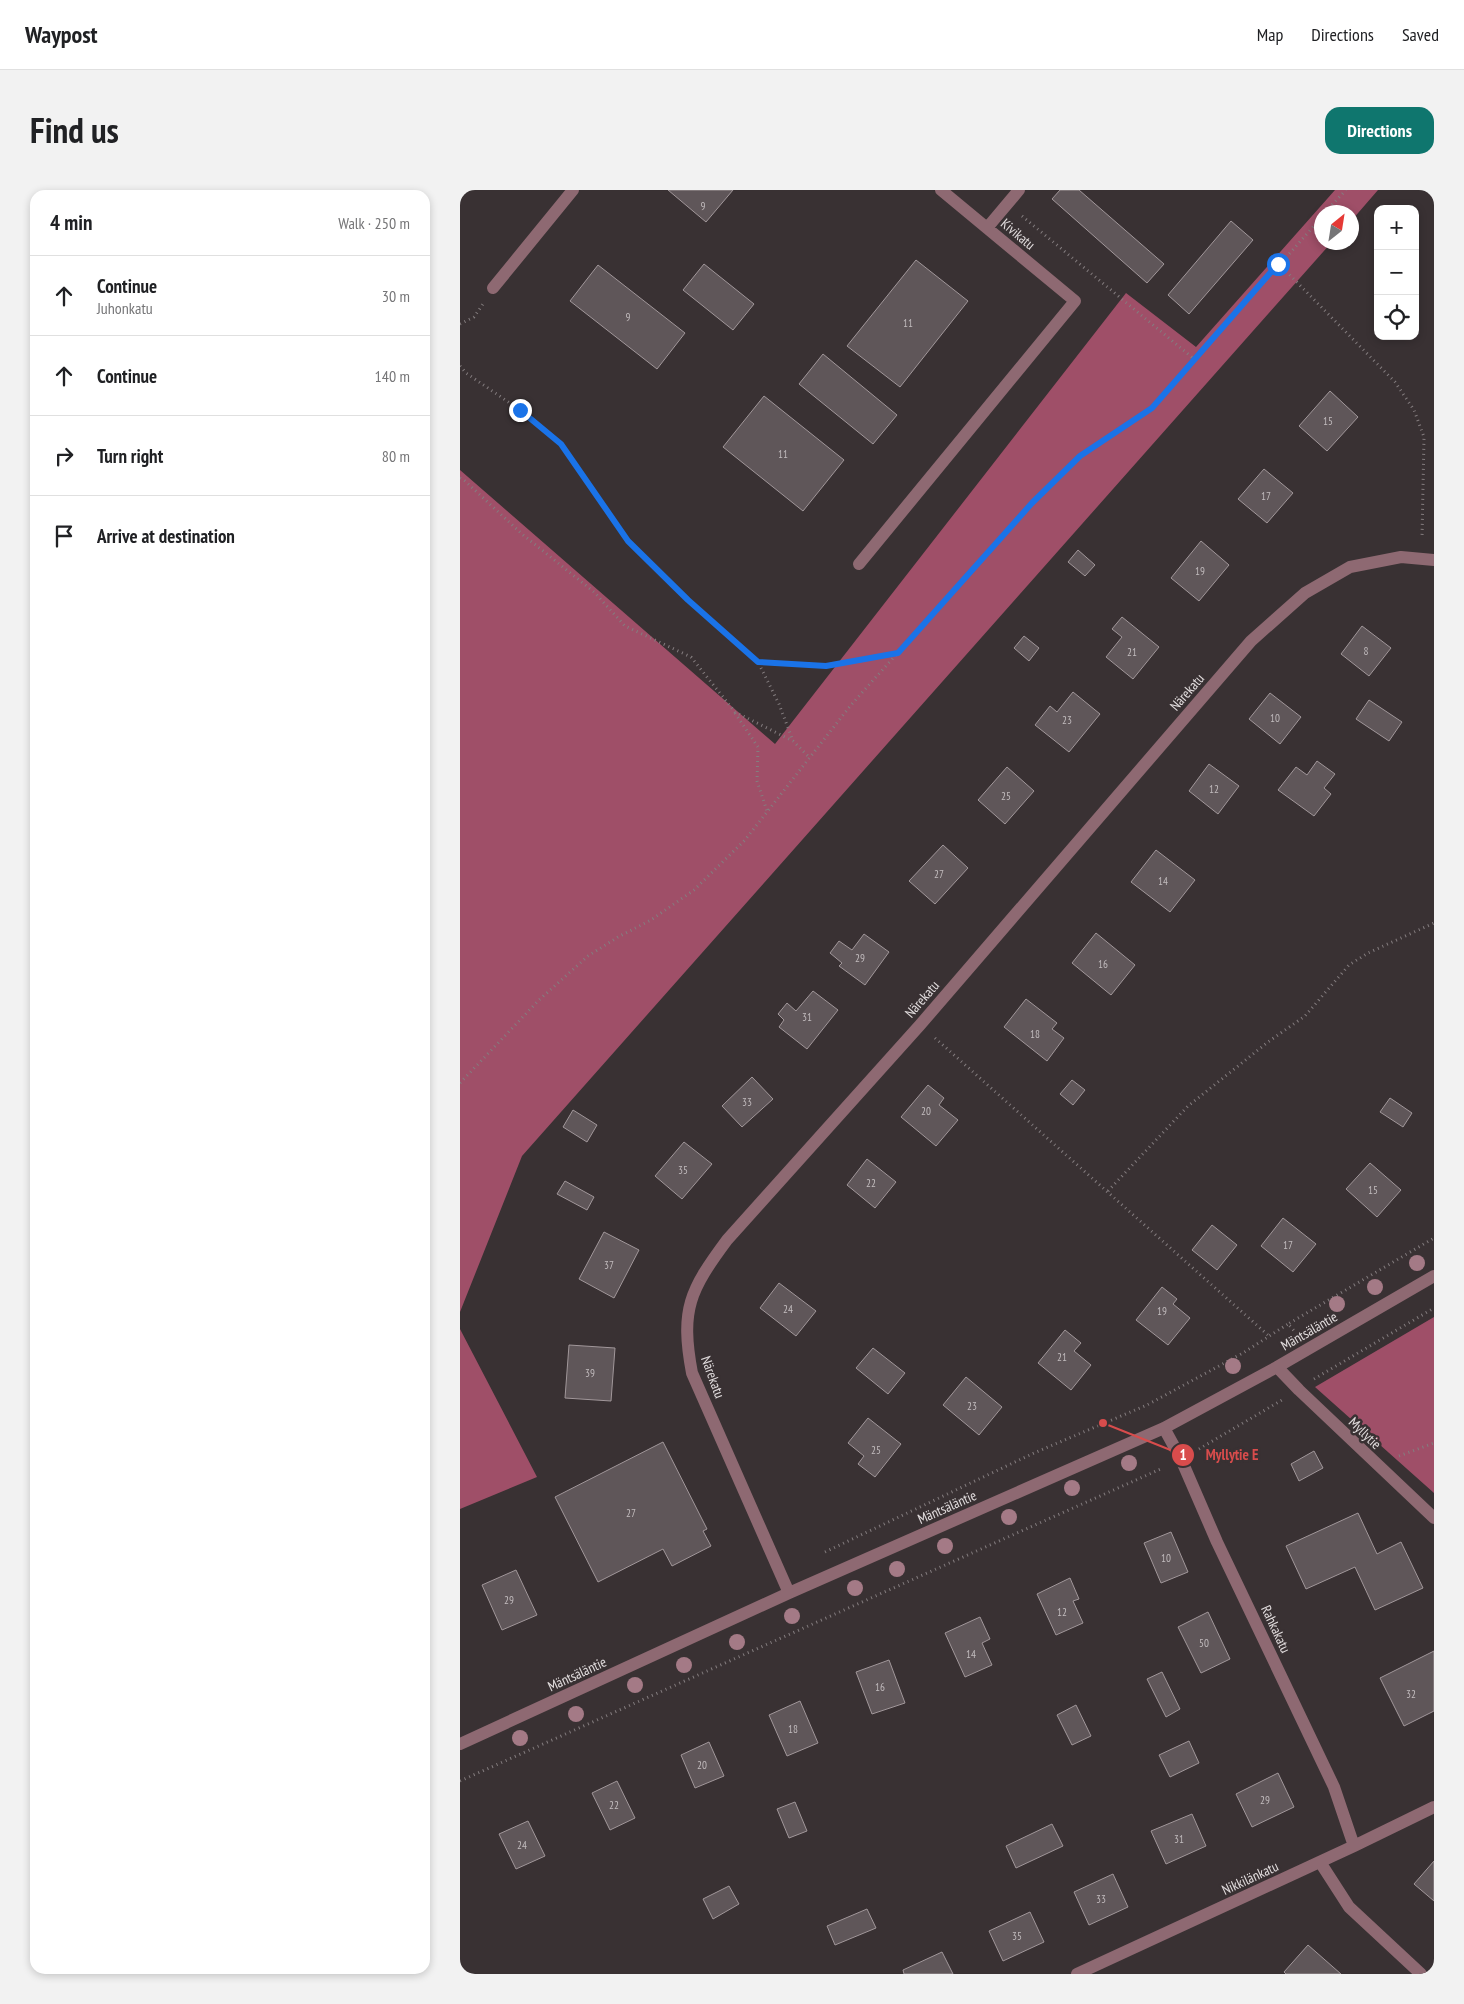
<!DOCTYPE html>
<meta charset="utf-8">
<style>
:root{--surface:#fff;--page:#f2f2f2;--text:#202124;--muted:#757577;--line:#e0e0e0;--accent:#0f766e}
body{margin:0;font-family:"PT Sans Narrow",sans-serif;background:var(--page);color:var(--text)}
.controls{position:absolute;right:15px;top:15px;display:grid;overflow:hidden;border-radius:10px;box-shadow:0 2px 8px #0003}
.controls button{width:45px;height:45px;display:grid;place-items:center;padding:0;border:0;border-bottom:1px solid var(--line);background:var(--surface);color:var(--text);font:25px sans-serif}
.compass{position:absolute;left:854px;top:15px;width:45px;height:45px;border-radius:50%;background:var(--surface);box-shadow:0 2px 8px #0003;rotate:30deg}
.stop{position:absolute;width:15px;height:15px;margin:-11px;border:4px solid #1a73e8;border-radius:50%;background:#fff}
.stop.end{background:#1a73e8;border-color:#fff;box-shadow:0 1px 5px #0008}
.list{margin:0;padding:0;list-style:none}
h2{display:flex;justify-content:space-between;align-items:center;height:65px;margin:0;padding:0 20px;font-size:21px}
h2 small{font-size:16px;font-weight:400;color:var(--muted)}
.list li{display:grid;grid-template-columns:32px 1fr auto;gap:15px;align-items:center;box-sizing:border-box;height:80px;padding:0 20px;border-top:1px solid var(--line)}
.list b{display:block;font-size:19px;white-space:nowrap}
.list p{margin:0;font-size:16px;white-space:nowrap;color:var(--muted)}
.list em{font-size:16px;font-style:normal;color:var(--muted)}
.icon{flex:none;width:28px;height:28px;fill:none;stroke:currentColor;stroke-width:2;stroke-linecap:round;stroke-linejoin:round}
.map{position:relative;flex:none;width:974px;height:1784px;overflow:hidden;border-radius:15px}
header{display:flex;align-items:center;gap:30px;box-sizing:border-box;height:70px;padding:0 25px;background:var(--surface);border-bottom:1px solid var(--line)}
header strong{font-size:24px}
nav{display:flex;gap:28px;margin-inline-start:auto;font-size:18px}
.intro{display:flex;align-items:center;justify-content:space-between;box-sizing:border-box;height:120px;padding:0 30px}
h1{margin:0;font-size:35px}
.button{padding:12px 22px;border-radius:15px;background:var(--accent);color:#fff;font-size:18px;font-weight:700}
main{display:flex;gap:30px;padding:0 30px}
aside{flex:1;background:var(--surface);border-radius:15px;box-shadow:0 2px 8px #0003}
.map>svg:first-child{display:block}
.forest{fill:#9f4f68}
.building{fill:#5f5659;stroke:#a1979a}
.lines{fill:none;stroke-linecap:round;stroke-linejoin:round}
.path{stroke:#847d7f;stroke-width:3;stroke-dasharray:1 4;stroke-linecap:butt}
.minor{stroke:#8e6972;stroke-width:12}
.tree{fill:#a47a86}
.route{stroke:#1a73e8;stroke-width:6}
.labels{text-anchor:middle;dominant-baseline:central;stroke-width:5;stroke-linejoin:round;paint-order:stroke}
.number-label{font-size:11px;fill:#c1bbbd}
.street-label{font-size:14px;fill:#e2ddde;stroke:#393133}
.leader{fill:none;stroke:#d84c4c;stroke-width:2}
.callout-dot{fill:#d84c4c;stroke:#393133;stroke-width:2}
.mark-label{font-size:15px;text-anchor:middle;font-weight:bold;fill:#fff}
.callout-label{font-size:15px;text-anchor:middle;font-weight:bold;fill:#d84c4c;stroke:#393133;stroke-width:5;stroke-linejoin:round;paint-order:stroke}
</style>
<header>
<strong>Waypost</strong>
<nav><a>Map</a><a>Directions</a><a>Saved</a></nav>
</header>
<div class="intro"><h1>Find us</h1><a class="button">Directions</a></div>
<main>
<aside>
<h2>4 min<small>Walk · 250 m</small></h2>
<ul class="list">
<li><svg class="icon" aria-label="ahead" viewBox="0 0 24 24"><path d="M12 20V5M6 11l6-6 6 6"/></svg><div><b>Continue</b><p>Juhonkatu</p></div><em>30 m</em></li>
<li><svg class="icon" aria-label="ahead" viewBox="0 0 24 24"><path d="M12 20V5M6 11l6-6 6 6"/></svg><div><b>Continue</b></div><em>140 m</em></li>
<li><svg class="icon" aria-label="right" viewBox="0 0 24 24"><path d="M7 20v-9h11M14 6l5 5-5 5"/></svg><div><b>Turn right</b></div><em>80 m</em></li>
<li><svg class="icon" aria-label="arrive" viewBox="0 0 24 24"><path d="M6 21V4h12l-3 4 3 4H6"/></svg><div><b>Arrive at destination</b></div></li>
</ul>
</aside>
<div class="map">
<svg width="974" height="1784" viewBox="0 0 974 1784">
<rect width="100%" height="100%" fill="#393133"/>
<path class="forest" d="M875 0H918L892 30V22H862V52L871 53 62 966 0 1122V280L315 554 666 103 736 157Z
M974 1127V1303L855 1197Z
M0 1139 77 1287 0 1319Z"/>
<path class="building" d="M208 0H273L246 32Z
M600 0H619L704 74 687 93 592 9Z
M771 31 793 50 729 124 708 105Z
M456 70 508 111 440 197 387 156Z
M244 74 294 114 273 140 223 100Z
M138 75 225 143 197 179 110 111Z
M363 164 437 225 413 254 339 194Z
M870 201 898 227 867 261 839 236Z
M304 206 384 270 343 321 263 257Z
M804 279 833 303 807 333 778 309Z
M741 351 769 375 739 411 711 388Z
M618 360 635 375 625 386 608 372Z
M662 427 699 457 673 489 646 467 662 447 652 439Z
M902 436 931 458 909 486 881 464Z
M564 446 579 458 569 471 554 458Z
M613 502 640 524 609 562 575 535 590 516 597 522Z
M810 503 841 527 820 554 789 529Z
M909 510 942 532 929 551 896 529Z
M857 571 875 584 864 598 871 604 854 626 818 600 836 577 847 585Z
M749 574 779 596 758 624 729 601Z
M547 577 574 601 545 634 518 610Z
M483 655 508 678 475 714 449 691Z
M696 660 735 690 710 722 671 692Z
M636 743 675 775 651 805 612 773Z
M404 744 429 762 405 795 379 776 382 773 370 763 379 751 392 760Z
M353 801 378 820 347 859 319 837 324 830 318 824 327 813 336 821Z
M566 809 597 833 592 839 604 848 587 871 544 837Z
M292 887 313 909 282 937 262 916Z
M612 890 625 900 613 915 600 904Z
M468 895 484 908 479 915 498 930 476 956 441 927Z
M930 908 952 923 943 937 920 922Z
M113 920 137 935 127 952 103 937Z
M224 952 252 974 222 1009 195 986Z
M407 969 436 992 415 1018 387 995Z
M910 973 941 1000 917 1027 886 999Z
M105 991 134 1007 127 1020 97 1004Z
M823 1028 856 1054 833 1082 801 1056Z
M752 1035 777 1055 757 1080 732 1060Z
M144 1042 179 1060 154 1108 119 1089Z
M319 1093 356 1121 336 1146 300 1118Z
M702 1097 717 1109 713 1114 730 1128 708 1155 676 1130Z
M605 1140 621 1153 614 1161 631 1175 611 1200 578 1173Z
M109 1155 155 1158 151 1211 105 1208Z
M413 1158 445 1183 428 1204 396 1178Z
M506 1187 542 1217 519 1245 483 1215Z
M408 1228 441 1254 415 1287 398 1274 404 1266 388 1253Z
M203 1252 247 1339 243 1341 251 1356 212 1376 203 1359 138 1392 95 1307Z
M854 1261 863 1278 839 1291 831 1274Z
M898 1323 917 1364 941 1352 963 1398 915 1420 895 1377 846 1399 826 1356Z
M711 1342 728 1382 701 1393 684 1353Z
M56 1380 77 1425 42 1440 22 1395Z
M610 1388 619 1409 613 1411 623 1433 596 1445 577 1404Z
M748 1422 770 1469 741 1483 718 1437Z
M520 1427 530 1449 522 1453 532 1475 505 1487 485 1443Z
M974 1461V1521L944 1536 920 1488Z
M429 1470 445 1513 412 1524 396 1482Z
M702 1482 720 1519 706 1527 687 1489Z
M340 1511 358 1553 327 1566 309 1525Z
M616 1515 631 1546 612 1555 597 1525Z
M729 1551 739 1573 710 1587 699 1565Z
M249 1552 264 1586 235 1598 221 1565Z
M818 1583 834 1617 792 1637 776 1604Z
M157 1591 175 1628 150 1640 132 1603Z
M335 1612 347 1641 329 1648 317 1619Z
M732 1624 746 1656 706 1674 691 1641Z
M68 1631 85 1666 56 1679 39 1644Z
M592 1634 603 1656 556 1678 546 1656Z
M974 1671V1711L954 1694Z
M653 1684 668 1717 629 1735 614 1702Z
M269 1696 279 1714 253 1729 243 1709Z
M407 1719 416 1738 375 1755 367 1736Z
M570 1722 584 1752 543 1771 529 1741Z
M848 1755 881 1784H826L824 1782Z
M482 1762 493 1784H444L443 1780Z"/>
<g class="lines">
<path class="path" d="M865 22 886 0
M562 26 734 169
M819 74 935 192 954 220 964 247 962 348
M0 134 14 127 23 114
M0 176 6 183 60 220 101 254 168 351 228 410 298 472 319 514 333 551
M0 288 5 291 62 344 134 402 165 436 231 467 275 522 333 551 350 568
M298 472 366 476 438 463
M275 523 298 557 297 591 307 621
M475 848 809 1146
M0 893 79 810 128 766 158 747 191 730 234 700 285 650 391 515 572 313 620 266 692 218 862 27
M648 1001 728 916 808 852 845 826 889 775 908 763 974 733
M837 1144 828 1134 974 1048
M854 1189 974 1118
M739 1259 822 1210
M939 1266 974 1253
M365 1362 574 1263 687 1215 783 1163 828 1134
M0 1591 703 1278"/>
<path class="minor" d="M527 38 559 0
M33 98 113 0
M399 374 615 111 481 0
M817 1177 839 1200 974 1328
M704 1238 721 1269 757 1352 874 1597 894 1656
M329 1403 232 1183C220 1119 230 1100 267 1050L460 835 791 451 845 403 890 377 941 367 974 370
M0 1554 329 1403 704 1238 817 1177 974 1086
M860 1672 889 1717 961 1784
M617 1784 894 1656 974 1617"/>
</g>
<g class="tree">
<circle cx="957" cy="1073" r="8"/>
<circle cx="915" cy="1097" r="8"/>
<circle cx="877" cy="1114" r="8"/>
<circle cx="773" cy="1176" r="8"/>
<circle cx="669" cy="1273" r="8"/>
<circle cx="612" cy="1298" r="8"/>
<circle cx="549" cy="1327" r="8"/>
<circle cx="485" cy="1356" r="8"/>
<circle cx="437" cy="1379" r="8"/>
<circle cx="395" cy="1398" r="8"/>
<circle cx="332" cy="1426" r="8"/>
<circle cx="277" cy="1452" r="8"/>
<circle cx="224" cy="1475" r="8"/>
<circle cx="175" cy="1495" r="8"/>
<circle cx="116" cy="1524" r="8"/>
<circle cx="60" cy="1548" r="8"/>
</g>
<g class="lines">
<path class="route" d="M60 220 101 254 168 351 228 410 298 472 366 476 438 463 572 313 620 266 692 218 818 74"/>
</g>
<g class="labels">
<g class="number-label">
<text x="243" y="16">9</text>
<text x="168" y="127">9</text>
<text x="448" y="133">11</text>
<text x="868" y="231">15</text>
<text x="323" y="264">11</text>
<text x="806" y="306">17</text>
<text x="740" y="381">19</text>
<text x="906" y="461">8</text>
<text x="672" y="462">21</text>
<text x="815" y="528">10</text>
<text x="607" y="530">23</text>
<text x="754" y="599">12</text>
<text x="546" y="606">25</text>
<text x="479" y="684">27</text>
<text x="703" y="691">14</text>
<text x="400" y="768">29</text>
<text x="643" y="774">16</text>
<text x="347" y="827">31</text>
<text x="575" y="844">18</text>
<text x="287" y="912">33</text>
<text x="466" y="921">20</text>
<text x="223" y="980">35</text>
<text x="411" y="993">22</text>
<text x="913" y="1000">15</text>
<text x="828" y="1055">17</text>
<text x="149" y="1075">37</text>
<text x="328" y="1119">24</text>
<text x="702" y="1121">19</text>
<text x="602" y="1167">21</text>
<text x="130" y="1183">39</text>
<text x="512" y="1216">23</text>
<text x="416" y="1260">25</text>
<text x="171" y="1323">27</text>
<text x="706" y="1368">10</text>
<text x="49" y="1410">29</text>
<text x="602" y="1422">12</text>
<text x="744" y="1453">50</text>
<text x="511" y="1464">14</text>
<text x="420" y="1497">16</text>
<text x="951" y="1504">32</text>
<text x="333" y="1539">18</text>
<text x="242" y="1575">20</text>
<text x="805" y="1610">29</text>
<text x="154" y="1615">22</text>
<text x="719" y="1649">31</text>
<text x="62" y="1655">24</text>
<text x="641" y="1709">33</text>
<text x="557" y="1746">35</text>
</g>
<g class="street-label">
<text transform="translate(558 44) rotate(40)">Kivikatu</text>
<text transform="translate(727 502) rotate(-49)">Närekatu</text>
<text transform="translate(462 809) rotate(-49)">Närekatu</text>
<text transform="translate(849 1141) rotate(-30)">Mäntsäläntie</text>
<text transform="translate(253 1187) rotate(70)">Närekatu</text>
<text transform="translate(905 1243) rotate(44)">Myllytie</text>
<text transform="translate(487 1317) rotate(-24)">Mäntsäläntie</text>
<text transform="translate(816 1439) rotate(65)">Rahkakatu</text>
<text transform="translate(117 1484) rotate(-25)">Mäntsäläntie</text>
<text transform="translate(790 1688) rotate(-25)">Nikkilänkatu</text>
</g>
</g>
<path class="leader" d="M643 1233L723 1265"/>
<g class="callout-dot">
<circle cx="643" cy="1233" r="5"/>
<circle cx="723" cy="1265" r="12"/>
</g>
<g class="mark-label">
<text x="723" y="1270">1</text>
</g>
<g class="callout-label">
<text x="772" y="1270">Myllytie E</text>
</g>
</svg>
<div class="controls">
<button>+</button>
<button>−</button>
<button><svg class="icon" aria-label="locate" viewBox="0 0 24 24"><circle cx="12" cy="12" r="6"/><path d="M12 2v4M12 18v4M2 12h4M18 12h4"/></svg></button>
</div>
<svg class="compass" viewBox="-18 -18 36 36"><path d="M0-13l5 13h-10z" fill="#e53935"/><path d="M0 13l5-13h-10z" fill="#757577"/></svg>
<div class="stop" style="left:818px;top:74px"></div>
<div class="stop end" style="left:60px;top:220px"></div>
</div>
</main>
